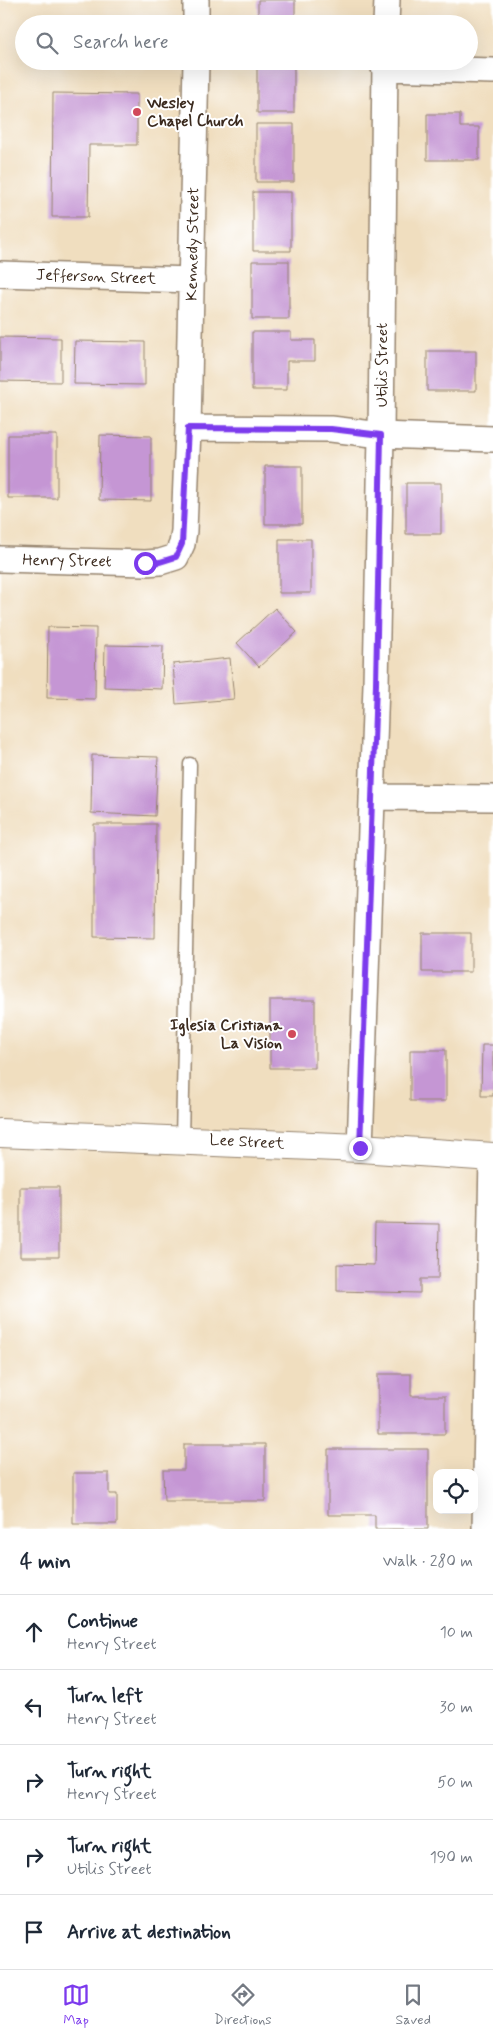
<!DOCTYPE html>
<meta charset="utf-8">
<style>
:root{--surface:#fff;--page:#f6f6f7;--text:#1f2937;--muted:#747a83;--line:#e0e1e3;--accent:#7c3aed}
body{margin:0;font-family:Mynerve,sans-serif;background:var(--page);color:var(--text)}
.controls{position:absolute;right:15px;bottom:15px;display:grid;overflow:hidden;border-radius:10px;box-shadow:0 5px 20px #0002}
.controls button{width:45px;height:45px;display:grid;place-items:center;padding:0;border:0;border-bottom:1px solid var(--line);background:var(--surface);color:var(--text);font:25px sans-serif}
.stop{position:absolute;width:15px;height:15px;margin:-11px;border:4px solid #7c3aed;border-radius:50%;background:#fff}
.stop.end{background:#7c3aed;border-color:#fff;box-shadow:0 1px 5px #0008}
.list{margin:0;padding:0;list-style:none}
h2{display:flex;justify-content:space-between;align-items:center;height:65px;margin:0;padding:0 20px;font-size:21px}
h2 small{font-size:16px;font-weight:400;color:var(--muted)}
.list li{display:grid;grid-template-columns:32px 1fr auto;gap:15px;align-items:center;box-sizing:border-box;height:75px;padding:0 20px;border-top:1px solid var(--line)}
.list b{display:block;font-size:19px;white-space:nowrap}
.list p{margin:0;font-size:16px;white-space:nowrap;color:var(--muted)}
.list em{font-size:16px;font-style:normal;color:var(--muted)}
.icon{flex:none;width:28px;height:28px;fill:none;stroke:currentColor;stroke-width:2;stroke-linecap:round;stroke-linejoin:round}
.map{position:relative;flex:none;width:493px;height:1529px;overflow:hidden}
.search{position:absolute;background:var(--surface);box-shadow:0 5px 20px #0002;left:15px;right:15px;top:15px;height:55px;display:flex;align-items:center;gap:12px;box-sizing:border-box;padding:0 18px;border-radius:28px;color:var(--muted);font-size:19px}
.sheet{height:440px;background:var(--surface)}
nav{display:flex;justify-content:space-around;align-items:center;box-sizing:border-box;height:70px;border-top:1px solid var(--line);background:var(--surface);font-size:14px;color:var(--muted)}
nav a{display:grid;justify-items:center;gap:2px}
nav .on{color:var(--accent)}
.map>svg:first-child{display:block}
.building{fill:#c596d4}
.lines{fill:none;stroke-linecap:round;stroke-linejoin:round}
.service-casing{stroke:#96846e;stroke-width:15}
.minor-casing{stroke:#96846e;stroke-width:28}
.secondary-casing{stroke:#96846e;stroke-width:30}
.service{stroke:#fff;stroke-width:12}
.minor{stroke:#fff;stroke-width:25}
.secondary{stroke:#fff;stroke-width:28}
.route{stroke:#7c3aed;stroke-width:6}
.poi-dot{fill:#d1495b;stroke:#fff;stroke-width:2}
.labels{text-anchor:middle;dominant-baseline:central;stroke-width:4;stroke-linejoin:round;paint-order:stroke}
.poi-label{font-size:16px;font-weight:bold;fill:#3b2a1e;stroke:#fff;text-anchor:start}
.street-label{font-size:16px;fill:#3b2a1e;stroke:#fff}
</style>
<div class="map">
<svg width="493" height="1529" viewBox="0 0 493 1529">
<rect width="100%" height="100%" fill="#fff"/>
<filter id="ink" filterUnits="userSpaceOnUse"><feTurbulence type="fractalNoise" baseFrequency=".02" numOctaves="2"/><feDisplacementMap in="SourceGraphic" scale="10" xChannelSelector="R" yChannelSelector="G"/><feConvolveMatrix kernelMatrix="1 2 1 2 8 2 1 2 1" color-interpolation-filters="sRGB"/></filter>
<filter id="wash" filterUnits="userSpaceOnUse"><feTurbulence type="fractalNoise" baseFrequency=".0096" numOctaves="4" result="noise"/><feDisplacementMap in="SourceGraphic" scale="20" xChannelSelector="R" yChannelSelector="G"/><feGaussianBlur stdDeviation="1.12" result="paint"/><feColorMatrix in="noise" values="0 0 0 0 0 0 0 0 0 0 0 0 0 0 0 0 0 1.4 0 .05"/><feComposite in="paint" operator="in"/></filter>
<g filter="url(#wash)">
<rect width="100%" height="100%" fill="#f0debf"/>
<g id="blocks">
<path class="building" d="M258 0H295V24H258Z
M257 61H294V113H257Z
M53 93 137 94V145H89L88 217H52Z
M427 114H460V127H479V160H427Z
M256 124H294V182H256Z
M253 192H291V251H253Z
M252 261H289V319H252Z
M252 332H291V340H315V361H287V390H252Z
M0 337 61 338V382L0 381Z
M75 341 145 342V385L74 384Z
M427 351H476V391H427Z
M8 435H57V498H8Z
M100 435 151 436V501L99 500Z
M265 466H302V524H265Z
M406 483H441V534H406Z
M279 539H311V593H279Z
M275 608 297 632 259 667 237 643Z
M48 627 96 628 95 699 47 698Z
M105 645 163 646 162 689 104 687Z
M230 658 234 699 176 704 173 664Z
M92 755 158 757 155 816 91 813Z
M94 824H156L155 938 94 937Z
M422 933H471V972H422Z
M270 1000H315V1068H270Z
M482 1045H493V1096H481Z
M410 1050H446V1101H410Z
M20 1187H59V1257H20Z
M375 1223 439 1224 438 1279H420V1293L337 1291V1264L374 1265Z
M378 1374H411V1396H445V1434H378Z
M184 1444H265V1501H164L163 1470H184Z
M328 1449H428V1529H375V1515H328Z
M73 1473H109V1494H117V1524H73Z"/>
</g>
</g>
<g filter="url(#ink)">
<use href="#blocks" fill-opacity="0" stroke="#96846e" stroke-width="1"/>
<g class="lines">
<defs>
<path id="service" d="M182 1139 190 764"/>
<path id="minor" d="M196 24V0
M386 24 387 0
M384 68 493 71
M0 274 192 280
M188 428 196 61
M0 559 145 563 160 562 176 557 182 544 184 531 188 428 331 429 381 435 493 439
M372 797 493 798
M360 1148 376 684 381 435 385 61
M485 1529 492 1157"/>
<path id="secondary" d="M0 1133 360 1148 493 1157"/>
</defs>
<use href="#service" class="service-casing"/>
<use href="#minor" class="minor-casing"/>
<use href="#secondary" class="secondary-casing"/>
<use href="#service" class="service"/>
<use href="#minor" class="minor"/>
<use href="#secondary" class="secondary"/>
</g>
</g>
<g class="lines" filter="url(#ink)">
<path class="route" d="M145 563 160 562 176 557 182 544 188 428 331 429 381 435 376 684 360 1148"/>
</g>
<g class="poi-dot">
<circle cx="137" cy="112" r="5"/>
<circle cx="292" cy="1034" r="5"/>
</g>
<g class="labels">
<g class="poi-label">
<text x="147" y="103">Wesley<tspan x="147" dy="18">Chapel Church</tspan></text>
<text x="282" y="1025" text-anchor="end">Iglesia Cristiana<tspan x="282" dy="18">La Vision</tspan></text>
</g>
<g class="street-label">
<text transform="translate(193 244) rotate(-89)">Kennedy Street</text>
<text transform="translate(96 277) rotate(2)">Jefferson Street</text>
<text transform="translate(382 365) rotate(-90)">Utilis Street</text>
<text transform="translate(67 561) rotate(1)">Henry Street</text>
<text transform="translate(247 1142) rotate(3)">Lee Street</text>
</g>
</g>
</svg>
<div class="controls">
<button><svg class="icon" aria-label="locate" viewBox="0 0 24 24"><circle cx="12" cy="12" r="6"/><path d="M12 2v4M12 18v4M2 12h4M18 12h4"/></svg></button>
</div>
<div class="stop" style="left:145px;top:563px"></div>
<div class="stop end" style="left:360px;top:1148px"></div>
<div class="search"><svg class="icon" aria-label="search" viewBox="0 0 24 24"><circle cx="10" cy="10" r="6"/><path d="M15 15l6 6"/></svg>Search here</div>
</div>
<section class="sheet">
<h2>4 min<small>Walk · 280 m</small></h2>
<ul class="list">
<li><svg class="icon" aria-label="ahead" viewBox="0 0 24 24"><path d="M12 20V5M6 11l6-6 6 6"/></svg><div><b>Continue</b><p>Henry Street</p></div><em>10 m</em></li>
<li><svg class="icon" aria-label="left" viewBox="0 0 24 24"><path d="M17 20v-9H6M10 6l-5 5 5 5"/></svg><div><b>Turn left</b><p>Henry Street</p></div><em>30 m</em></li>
<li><svg class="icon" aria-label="right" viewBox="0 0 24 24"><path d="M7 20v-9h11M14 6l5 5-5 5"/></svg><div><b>Turn right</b><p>Henry Street</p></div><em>50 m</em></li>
<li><svg class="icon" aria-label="right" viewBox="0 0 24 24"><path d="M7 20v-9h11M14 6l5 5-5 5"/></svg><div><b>Turn right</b><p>Utilis Street</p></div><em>190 m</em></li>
<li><svg class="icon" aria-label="arrive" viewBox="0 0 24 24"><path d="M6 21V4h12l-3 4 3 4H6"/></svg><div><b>Arrive at destination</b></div></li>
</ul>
</section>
<nav>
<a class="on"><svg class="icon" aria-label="map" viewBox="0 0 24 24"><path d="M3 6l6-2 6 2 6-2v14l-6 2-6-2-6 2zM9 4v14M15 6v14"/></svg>Map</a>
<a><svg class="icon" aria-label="directions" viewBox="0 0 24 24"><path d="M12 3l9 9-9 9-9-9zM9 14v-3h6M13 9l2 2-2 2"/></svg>Directions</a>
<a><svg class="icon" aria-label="saved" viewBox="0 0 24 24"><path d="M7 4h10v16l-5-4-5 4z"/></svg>Saved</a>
</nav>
